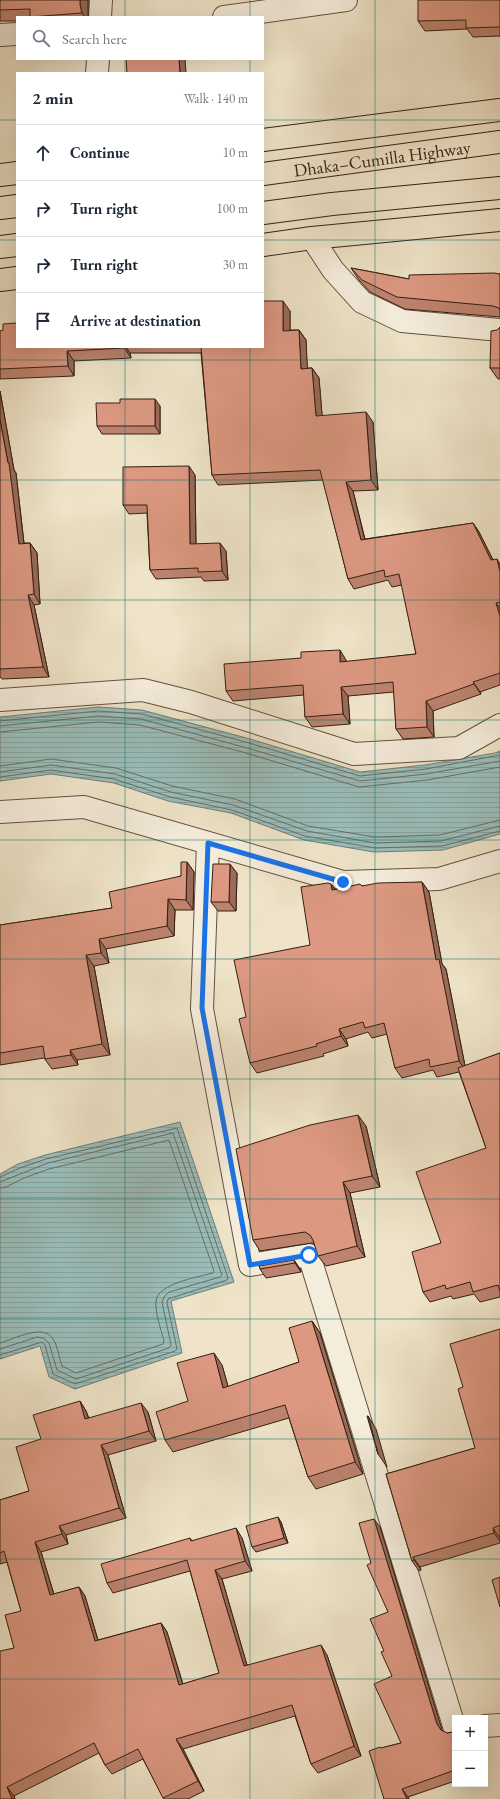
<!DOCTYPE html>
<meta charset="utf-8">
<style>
:root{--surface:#fff;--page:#f6f6f7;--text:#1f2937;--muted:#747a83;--line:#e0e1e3}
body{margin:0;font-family:"EB Garamond",serif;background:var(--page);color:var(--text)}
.controls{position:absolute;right:12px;bottom:12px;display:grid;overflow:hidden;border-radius:0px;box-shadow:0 4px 16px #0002}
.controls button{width:36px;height:36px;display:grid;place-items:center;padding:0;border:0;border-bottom:1px solid var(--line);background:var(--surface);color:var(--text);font:20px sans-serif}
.stop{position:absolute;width:12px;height:12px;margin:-9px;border:3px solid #1a73e8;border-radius:50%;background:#fff}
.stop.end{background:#1a73e8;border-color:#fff;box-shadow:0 1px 4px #0008}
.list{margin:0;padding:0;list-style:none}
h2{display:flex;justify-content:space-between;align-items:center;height:52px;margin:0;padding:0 16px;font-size:17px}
h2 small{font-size:13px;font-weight:400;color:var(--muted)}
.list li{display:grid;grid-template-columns:26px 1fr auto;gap:12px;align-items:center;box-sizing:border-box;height:56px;padding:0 16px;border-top:1px solid var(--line)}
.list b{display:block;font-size:15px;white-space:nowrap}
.list em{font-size:13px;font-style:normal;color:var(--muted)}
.icon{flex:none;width:22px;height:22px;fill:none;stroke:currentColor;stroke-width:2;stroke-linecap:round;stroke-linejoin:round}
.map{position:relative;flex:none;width:500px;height:1799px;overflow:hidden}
.search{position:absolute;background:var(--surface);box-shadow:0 4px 16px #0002;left:16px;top:16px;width:248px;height:44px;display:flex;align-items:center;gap:10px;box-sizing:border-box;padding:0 14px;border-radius:0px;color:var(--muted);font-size:15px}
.panel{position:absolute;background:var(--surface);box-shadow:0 4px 16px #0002;left:16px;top:72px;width:248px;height:276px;border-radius:0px}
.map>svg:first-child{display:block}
.water{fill:url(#water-rules);stroke:#727e77}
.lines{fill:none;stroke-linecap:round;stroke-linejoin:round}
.shore{stroke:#686e66;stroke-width:1}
.street-casing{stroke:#64503f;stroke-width:24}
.highway-casing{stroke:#351f11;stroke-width:24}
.street{stroke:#f5eddc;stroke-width:22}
.highway{stroke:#efe4c9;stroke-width:22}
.wall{fill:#bd836f;stroke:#351f11}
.shaded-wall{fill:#9a6a5a;stroke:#351f11}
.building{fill:#dc9881;stroke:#351f11}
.route{stroke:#1a73e8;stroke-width:5}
.grid{fill:none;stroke:#0f766e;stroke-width:1;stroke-opacity:0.55}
.labels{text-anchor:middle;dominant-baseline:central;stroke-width:3;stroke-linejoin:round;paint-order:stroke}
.street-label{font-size:18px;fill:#351f11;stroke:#f5eddc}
</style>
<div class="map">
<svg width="500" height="1799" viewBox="0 0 500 1799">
<defs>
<pattern id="water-rules" width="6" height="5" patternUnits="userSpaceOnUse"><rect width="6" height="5" fill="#9abebb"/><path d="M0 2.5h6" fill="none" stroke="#85a3a0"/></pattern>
</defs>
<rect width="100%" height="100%" fill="#efe4c9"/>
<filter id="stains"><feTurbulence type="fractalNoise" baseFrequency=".005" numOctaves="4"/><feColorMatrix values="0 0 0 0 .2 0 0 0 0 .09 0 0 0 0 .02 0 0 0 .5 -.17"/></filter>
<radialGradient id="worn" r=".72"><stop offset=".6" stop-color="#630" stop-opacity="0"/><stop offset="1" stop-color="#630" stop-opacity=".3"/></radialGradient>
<path class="water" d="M98 707 142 710 250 739 360 772 425 765 495 753 500 751V834L443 850 374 852 304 840 231 813 168 801 114 783 51 774 0 781V717Z
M180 1122 234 1282 171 1301 182 1353 75 1389 49 1377 40 1346 0 1359V1174L18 1164 45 1155Z"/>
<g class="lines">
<path class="shore" d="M0 721 98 711 142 714 249 743 360 776 426 769 500 755
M0 726 98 716 141 719 247 748 360 781 426 774 500 761
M0 732 98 722 140 725 246 753 359 787 427 780 500 767
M0 766 51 759 116 768 172 786 235 799 308 826 375 837 440 835 500 820
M0 772 51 765 115 774 171 792 233 805 307 831 375 843 441 841 500 826
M0 777 51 770 114 779 170 797 232 810 305 836 375 848 442 846 500 831
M0 1177 20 1168 46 1159 177 1128 228 1278 227 1280 168 1299 167 1303 177 1349 175 1351 75 1384 53 1374 45 1345 42 1342 0 1355
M0 1182 48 1163 173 1133 222 1275 220 1277 169 1292 164 1297 162 1302 171 1345 169 1348 76 1379 57 1370 49 1343 43 1338 37 1337 0 1349
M0 1188 6 1187 24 1178 49 1169 169 1140 214 1271 213 1273C198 1277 157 1284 156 1301 155 1314 161 1329 164 1341L163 1344 76 1373 62 1366C59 1358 58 1346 53 1339 44 1323 14 1339 0 1343"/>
<defs>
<path id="street" d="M100 17 101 0
M224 17 346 0
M0 35 17 34
M97 73 98 59
M312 238 333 270 362 302 402 321 500 330
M0 700 143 690 191 702 354 754 459 748 500 725
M0 812 84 807 343 882 439 879 500 861
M208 843 202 1009 250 1265 309 1255 455 1729
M485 1726 500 1725"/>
<g id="highway">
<path d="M263 140 500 110"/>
<path id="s1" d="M263 174 500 142"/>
<path d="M0 175 17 173"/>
<path d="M0 208 17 206"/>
<path d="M263 213 332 204 500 188"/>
<path d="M263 245 312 238 500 220"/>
<path d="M0 247 17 245"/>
<path d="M0 280 17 278"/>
</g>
</defs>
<use href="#street" class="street-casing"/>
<use href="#highway" class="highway-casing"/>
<use href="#street" class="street"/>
<use href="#highway" class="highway"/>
</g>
<path class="wall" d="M0 0H88V17H17V21H0Z
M500 0V37V36L473 37 467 29 425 31 418 21Z
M351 268 409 279 500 274V317L405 309 370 292 359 280Z
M290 311V330H299L306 340 307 368H312L319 378 322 416 373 422 378 490 353 491 365 539 473 523 479 532 493 560 500 564V685L480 692 481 694 433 711 434 737 403 739 396 729 394 692 348 696 350 724 312 727 305 717 304 695 233 701 226 691 346 660V662L416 654 402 585 392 587 388 580 354 589 348 579 323 480 218 485 212 475 201 353H130L131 358 74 361V376L0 379V331L17 347H263Z
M500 327V379H498L490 368 497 330Z
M0 391 14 470 16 473 24 543H30L37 553 40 604 34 605 49 677 2 679 0 677Z
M160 406V434H102L97 426Z
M195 475 196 544 226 551 228 580 204 581 201 577 156 579 150 570 147 513 129 514 123 505Z
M187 862 194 872 193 910H175L174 936 106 949 109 963 94 966 110 1055 77 1060 78 1065 52 1069 44 1058 0 1065V925L112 908 181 876Z
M237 873 236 911H218L211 902Z
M422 882 429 892 442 964 446 969 465 1066 500 1053V1297L480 1302 474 1294 453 1299 451 1296 430 1302 423 1292 441 1243 486 1148 459 1072 437 1077 433 1070 402 1078 395 1068 387 1034 372 1038 368 1032 346 1039 348 1046 323 1054 324 1056 257 1073 250 1063 246 1017 310 945 331 884 335 889 362 886Z
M366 1126 380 1187 350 1193 365 1257 326 1266 318 1256 315 1244 312 1243 260 1251 253 1240Z
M294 1260 300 1269 301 1272 266 1278 260 1269Z
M312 1321 320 1333 363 1474 316 1489 308 1477 289 1418 173 1452 165 1440 188 1401 222 1365 228 1387 299 1362Z
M500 1329V1543L420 1567 421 1570 419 1571 412 1561 386 1474 475 1448 463 1387Z
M80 1401 86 1411 89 1418 148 1412 156 1441 108 1455 126 1518 66 1535 68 1544 41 1552 54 1594 79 1587 85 1596 98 1640 161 1623 167 1632 183 1684 219 1673 190 1571 113 1593 107 1583 190 1538 192 1541 242 1538 252 1571 222 1579 247 1665 327 1655 361 1756 318 1773 311 1764 295 1716 183 1749 204 1791 188 1799H164L143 1759 112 1774 105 1765 99 1753 14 1796 15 1799H0L14 1648 21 1611 7 1562 0 1564V1500L29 1491 41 1439Z
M281 1522 288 1543 256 1552 252 1547Z
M380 1527 442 1731 447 1733 453 1732 455 1731V1781L408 1797 409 1799H384L381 1748 401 1743 392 1676 388 1612 371 1563Z"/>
<path class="shaded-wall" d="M80 0H88V17H85L82 13 80 5Z
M179 59H185L186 73H180Z
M283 301 290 311V340L283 331Z
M299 330 306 340 308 379 301 369Z
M124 347H126L130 353 131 358Z
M67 351 74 361V376L68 366Z
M312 368 319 378 323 426 316 416Z
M0 391 14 470 16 473 25 553 19 544 8 463 0 420Z
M155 399 160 406V434L155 426Z
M366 412 373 422 378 490 371 480Z
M189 466 195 475 196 553 190 544Z
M346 482 353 491 367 549 361 540Z
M473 523 479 532 498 570 491 560Z
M30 543 37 553 40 604 34 594Z
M220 543 226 551 228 580 222 571Z
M497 559 500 564V572Z
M28 595 34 605 49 677 43 667Z
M496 603 500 608V616Z
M340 650 346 660 347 672 340 662Z
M473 682 480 692 481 694 474 684Z
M341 687 348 696 350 724 343 714Z
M426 701 433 711 434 737 427 727Z
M187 862 194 872 193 910 186 900Z
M230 864 237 873 236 911 229 902Z
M422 882 429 892 442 964 446 969 466 1071 459 1061 436 960Z
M331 884 338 893 332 890Z
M168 899 175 910 174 936 167 926Z
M99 939 106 949 109 963 101 953Z
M86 955 94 966 110 1055 102 1044Z
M339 1029 346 1039 348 1046 341 1036Z
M70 1050 77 1060 78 1065 71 1055Z
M358 1115 366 1126 380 1187 372 1176Z
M343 1182 350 1193 365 1257 357 1246Z
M294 1260 300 1269 301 1272 295 1263Z
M312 1321 320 1333 363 1474 355 1462Z
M214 1353 222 1365 232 1400 223 1388Z
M80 1401 86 1411 92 1429 85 1419Z
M141 1403 148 1412 156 1441 149 1431Z
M368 1416 376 1429 387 1467 378 1454Z
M101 1445 108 1455 126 1518 119 1508Z
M278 1517 281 1522 288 1543 284 1538Z
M374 1519 380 1527 443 1733 437 1724Z
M59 1526 66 1535 68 1544 62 1534Z
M236 1528 242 1538 252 1571 245 1561Z
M493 1528 500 1538V1541L494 1533Z
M35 1542 41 1552 57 1605 50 1595Z
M413 1557 420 1567 421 1570 414 1560Z
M215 1570 222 1579 250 1676 244 1666Z
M79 1587 85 1596 101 1651 95 1641Z
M161 1623 167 1632 186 1695 179 1685Z
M321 1645 327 1655 361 1756 354 1746Z
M176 1739 183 1749 204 1791 198 1781Z
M7 1787 14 1796 15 1799H12Z
M402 1789 408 1797 409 1799H407Z"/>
<path class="building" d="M0 0H80V5L82 13 30 17V9L0 10Z
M418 0H500V27L466 28V20L418 21Z
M126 59H179L180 73H127Z
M351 268 409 279V275L494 273 500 274V310L499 308 493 306 397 297 362 280Z
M263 301H283V331L299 330 301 369 312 368 316 416 366 412 371 480 346 482 361 540 473 523 491 560 497 559 500 572V602L496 603 500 616V673L473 682 474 684 426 701 427 727 396 729 393 682 341 687 343 714 305 717 303 685 226 691 224 664 301 658V652L340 650V662L416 654 399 574 385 577 384 570 348 579 320 470 212 475 201 347H263Z
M17 323V347H124V348L67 351 68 366 0 369V331L3 330V324Z
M500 327V368H490L491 331 497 330Z
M120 399H155V426H97L96 403H120Z
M0 420 8 463H9L19 544 30 543 34 594 28 595 43 667 0 669Z
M189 466 190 544 220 543 222 571 198 572V568L150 570 147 505H123V467Z
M181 862H187L186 900 168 899 167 926 99 939 101 953 86 955 102 1044 70 1050 71 1055 45 1059 43 1046 0 1053V925L112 908 109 892 181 876Z
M213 864H230L229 902H211Z
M422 882 436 960 439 959 459 1061 430 1067 429 1059 395 1068 384 1023 365 1028 363 1022 339 1029 341 1036 316 1044 317 1046 250 1063 239 1019 246 1017 234 960 310 945 301 887 328 883 331 884 332 890 360 884 362 886 378 883Z
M500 1053V1291L498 1285 473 1292 470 1282 446 1289 445 1285 423 1292 412 1252 441 1243 416 1172 486 1148 458 1068Z
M358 1115 372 1176 343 1182 357 1246 318 1256 313 1240 310 1235 305 1232 253 1240 236 1149 310 1125Z
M294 1260 295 1263 260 1269 259 1266Z
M312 1321 355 1462 308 1477 285 1405 165 1440 156 1412 188 1401 177 1363 214 1353 223 1388 299 1362 289 1328Z
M500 1329V1525L493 1528 494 1533 413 1557 414 1560 412 1561 386 1474 475 1448 458 1389 463 1387 450 1344Z
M80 1401 85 1419 141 1403 149 1431 101 1445 119 1508 59 1526 62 1534 35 1542 50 1595 79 1587 95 1641 161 1623 179 1685 219 1673 187 1560 107 1583 101 1564 190 1538 191 1541 236 1528 245 1561 215 1570 244 1666 321 1645 354 1746 311 1764 292 1705 176 1739 198 1781 163 1798 138 1749 105 1765 94 1743 7 1787 12 1799H0V1651L14 1648 5 1615 21 1611 4 1551 0 1553V1500L29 1491 16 1447 41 1439 33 1415Z
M367 1416H368L378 1454Z
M278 1517 284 1538 252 1547 246 1526Z
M374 1519 437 1724 441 1730 447 1733 453 1732 455 1731V1770L402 1789 407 1799H384L369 1751 380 1747 381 1748 401 1743 374 1684 392 1676 381 1652 384 1651 370 1619 388 1612 367 1565 371 1563 359 1523Z
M500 1577V1607L492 1580Z"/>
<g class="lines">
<path class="route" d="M309 1255 250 1265 202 1008 208 843 343 882"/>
</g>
<path class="grid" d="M125 0V17M250 0V17M375 0V1799M125 59V73M250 59V73M0 120H17M263 120H500M0 240H17M263 240H500M125 347V1799M250 347V1799M0 360H500M0 480H500M0 600H500M0 720H500M0 840H500M0 959H500M0 1079H500M0 1199H500M0 1319H500M0 1439H500M0 1559H500M0 1679H500"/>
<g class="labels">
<g class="street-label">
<text stroke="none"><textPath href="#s1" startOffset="120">Dhaka–Cumilla Highway</textPath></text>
</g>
</g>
<rect width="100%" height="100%" filter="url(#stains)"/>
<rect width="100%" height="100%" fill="url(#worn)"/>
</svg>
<div class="controls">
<button>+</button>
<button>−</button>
</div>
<div class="stop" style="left:309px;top:1255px"></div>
<div class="stop end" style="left:343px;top:882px"></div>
<div class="search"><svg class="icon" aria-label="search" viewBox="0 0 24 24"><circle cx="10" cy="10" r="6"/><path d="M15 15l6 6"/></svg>Search here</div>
<section class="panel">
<h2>2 min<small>Walk · 140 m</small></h2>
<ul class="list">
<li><svg class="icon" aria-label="ahead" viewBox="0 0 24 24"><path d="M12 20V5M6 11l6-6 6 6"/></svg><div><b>Continue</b></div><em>10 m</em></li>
<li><svg class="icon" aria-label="right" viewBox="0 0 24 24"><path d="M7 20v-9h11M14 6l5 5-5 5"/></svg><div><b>Turn right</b></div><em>100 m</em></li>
<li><svg class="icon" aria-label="right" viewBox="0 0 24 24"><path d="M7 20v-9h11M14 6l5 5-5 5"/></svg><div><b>Turn right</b></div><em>30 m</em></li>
<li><svg class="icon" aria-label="arrive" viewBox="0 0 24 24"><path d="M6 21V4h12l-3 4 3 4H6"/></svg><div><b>Arrive at destination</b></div></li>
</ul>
</section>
</div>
